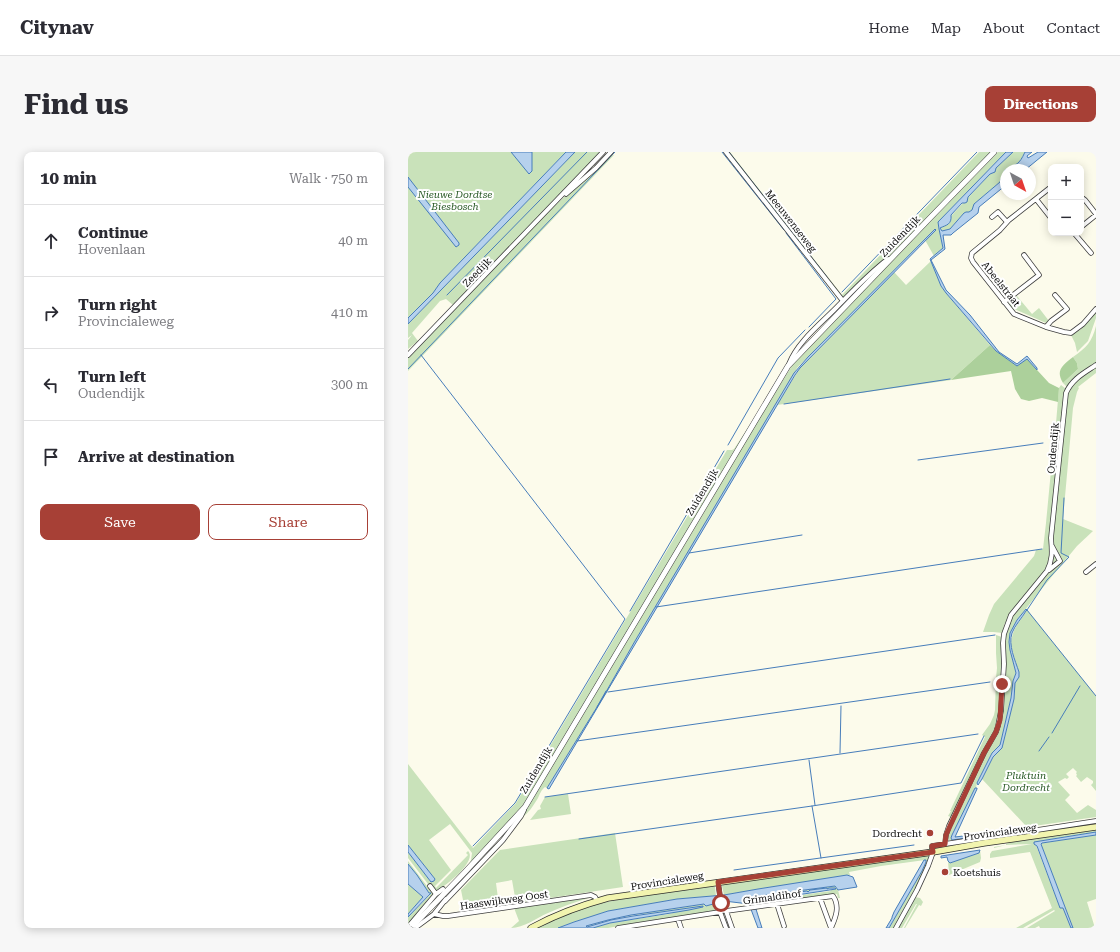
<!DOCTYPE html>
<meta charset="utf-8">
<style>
:root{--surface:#fff;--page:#f7f7f7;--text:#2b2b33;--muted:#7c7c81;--line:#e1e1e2;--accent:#a74036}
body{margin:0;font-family:"Roboto Serif",serif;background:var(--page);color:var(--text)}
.controls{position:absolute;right:12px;top:12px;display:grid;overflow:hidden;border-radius:8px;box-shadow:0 2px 10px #0003}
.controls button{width:36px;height:36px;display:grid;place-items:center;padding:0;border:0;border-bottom:1px solid var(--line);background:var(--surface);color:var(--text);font:20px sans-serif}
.compass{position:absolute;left:592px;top:12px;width:36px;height:36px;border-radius:50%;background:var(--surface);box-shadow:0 2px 10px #0003;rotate:140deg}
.stop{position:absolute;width:12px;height:12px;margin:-9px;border:3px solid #a74036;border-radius:50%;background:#fff}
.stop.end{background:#a74036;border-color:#fff;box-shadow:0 1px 4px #0008}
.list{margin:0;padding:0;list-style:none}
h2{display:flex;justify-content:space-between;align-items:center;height:52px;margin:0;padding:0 16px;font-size:17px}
h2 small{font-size:13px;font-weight:400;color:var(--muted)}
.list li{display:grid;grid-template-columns:26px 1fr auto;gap:12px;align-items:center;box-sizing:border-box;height:72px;padding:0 16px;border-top:1px solid var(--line)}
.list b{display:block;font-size:15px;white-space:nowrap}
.list p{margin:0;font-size:13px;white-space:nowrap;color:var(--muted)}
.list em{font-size:13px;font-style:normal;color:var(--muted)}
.actions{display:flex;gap:8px;padding:12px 16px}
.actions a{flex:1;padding:9px 0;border:1px solid var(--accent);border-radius:8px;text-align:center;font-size:14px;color:var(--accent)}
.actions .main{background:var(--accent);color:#fff}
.icon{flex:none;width:22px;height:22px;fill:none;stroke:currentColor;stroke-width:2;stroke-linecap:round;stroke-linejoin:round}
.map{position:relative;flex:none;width:688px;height:776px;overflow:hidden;border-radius:8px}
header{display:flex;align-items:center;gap:24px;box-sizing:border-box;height:56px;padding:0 20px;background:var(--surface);border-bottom:1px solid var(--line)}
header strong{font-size:19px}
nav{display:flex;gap:22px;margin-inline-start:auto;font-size:14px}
.intro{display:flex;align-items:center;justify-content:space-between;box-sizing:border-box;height:96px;padding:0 24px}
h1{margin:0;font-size:28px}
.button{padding:10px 18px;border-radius:8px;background:var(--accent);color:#fff;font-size:14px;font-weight:700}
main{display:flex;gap:24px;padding:0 24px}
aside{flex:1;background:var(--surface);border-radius:8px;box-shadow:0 2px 10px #0003}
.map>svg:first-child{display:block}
.green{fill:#c9e2ba;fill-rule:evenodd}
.forest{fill:#acd09b}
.water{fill:#b6d1ed;stroke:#477dba}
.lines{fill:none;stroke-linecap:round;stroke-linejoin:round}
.stream{stroke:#477dba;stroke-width:1}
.minor-casing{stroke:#3e3e3e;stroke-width:5.5}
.tertiary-casing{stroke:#3e3e3e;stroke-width:6}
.secondary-casing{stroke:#2d2d2d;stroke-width:7}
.minor{stroke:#fff;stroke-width:4}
.tertiary{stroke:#fff;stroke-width:5}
.secondary{stroke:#f2f4af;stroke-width:5.5}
.route{stroke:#a74036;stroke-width:5}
.poi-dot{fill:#a74036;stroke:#fff;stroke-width:1.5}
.labels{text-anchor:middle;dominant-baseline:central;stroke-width:4;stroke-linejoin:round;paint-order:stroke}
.park-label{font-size:10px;font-style:italic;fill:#285925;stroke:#fff}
.street-label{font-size:10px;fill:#0b0b0b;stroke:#fff}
.poi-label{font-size:10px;fill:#0b0b0b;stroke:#fff;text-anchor:end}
</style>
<header>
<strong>Citynav</strong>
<nav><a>Home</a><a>Map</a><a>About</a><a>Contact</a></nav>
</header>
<div class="intro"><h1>Find us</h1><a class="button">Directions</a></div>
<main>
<aside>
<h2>10 min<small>Walk · 750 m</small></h2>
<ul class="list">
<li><svg class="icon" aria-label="ahead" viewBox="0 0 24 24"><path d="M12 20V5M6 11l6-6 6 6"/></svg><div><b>Continue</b><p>Hovenlaan</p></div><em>40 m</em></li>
<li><svg class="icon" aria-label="right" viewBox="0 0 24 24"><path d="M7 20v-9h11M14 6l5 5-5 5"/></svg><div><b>Turn right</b><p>Provincialeweg</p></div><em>410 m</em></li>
<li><svg class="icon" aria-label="left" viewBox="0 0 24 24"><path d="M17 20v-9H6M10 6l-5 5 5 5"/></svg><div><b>Turn left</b><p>Oudendijk</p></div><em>300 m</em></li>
<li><svg class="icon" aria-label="arrive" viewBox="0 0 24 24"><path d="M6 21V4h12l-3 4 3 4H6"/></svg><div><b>Arrive at destination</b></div></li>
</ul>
<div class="actions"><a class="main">Save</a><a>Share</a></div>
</aside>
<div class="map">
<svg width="688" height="776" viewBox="0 0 688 776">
<rect width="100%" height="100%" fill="#fcfbeb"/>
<path class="green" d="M0 0H158L32 131 25 141 0 166Z
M167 0H194L48 152 45 153 38 147 32 149 4 181 10 189 0 197V188L4 183 0 186V172Z
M319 0H322L434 143 571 0H584L486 101 438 144 434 146Z
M590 0H598L530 70 531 77 535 96 526 104 517 88 527 78V77L389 216 386 222 227 489 194 547 139 636 137 635C133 638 132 642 130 646 125 654 121 661 113 666L301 352 329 302 382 217 387 209Z
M605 0H617C611 13 609 12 597 18L592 30 566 52 564 58 561 60H558L556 61 542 77 534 79 532 76C539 72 544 73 543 64L582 22 588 18V16Z
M206 3 0 219V204L141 59 201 4Z
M523 109 533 134 538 141 582 193 543 228 369 253 392 216 486 120 498 133Z
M609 144 624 162 631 156 641 169 638 171 604 156 601 152V150Z
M688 160V166L680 189 669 200 667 191 663 183 672 178Z
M688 174V212L659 235 655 231 670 217 669 211 665 205C678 196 684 190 688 174Z
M688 215V221L670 235 671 236 669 240 665 256 655 367 685 379 669 394 632 439 609 468 602 481 601 490 602 498 608 521 605 529 603 546 593 589 592 593 584 601 569 631 568 636H567L544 683 543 686 544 688H541L540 682 542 676 577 602 590 579 593 572 598 510V479L605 463 642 417C646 408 645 399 645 389L659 242C665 229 677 222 688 215Z
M653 233 658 237 654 265 648 284 647 283 651 236Z
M353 256 113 658 61 712 63 708 64 701 42 672 21 688 43 718 27 734 28 736 60 703 58 701 60 699C70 709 37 735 28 739L22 732H20L0 706V700L23 730 27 727 0 693V612L65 696 108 651 319 298H324L326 297Z
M646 287H648L650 315 642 397C642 405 641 411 637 418L601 465 596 473 595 481 585 480H575L581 463 586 452 626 404 628 398 635 397 638 371Z
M619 458 688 544V639L683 633 685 631V629L679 625 673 630 668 624 669 623 668 621 669 620 665 616 658 622 661 625 659 627 657 626 650 630 662 643 657 648 669 661 680 653 688 658V665L626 674H618L574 627 585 605 594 596 606 547 607 531 611 525 603 493C604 476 611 471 619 458Z
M588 483 594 485 595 514 591 566C589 576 585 584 578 592L545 663 543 665 540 664 543 659H542L577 585 574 583 582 572 586 563 587 558 588 526 589 516 588 501Z
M160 642 163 662 122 668 130 658 133 657 132 654 137 645Z
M688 677V680L633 689 627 692 628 693 652 756H655L663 776H632L631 774 627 776H619L647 759 646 758 615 776H608L644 756 622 700 582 706V702L584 699 624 692 598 693 586 696V695L598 693V692L607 689Z
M207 681 215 735 108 751 104 728 88 731 91 754 57 758 53 738 92 698Z
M688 683V747L679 750 687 776H665L633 692 634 691Z
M572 698 573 706 572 710 541 723 540 709 542 711 571 701Z
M518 703 521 705 520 713 486 776H481L514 719 518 710 517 708 473 714 441 720 442 723 350 737 316 743 314 734 316 732Z
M0 709 25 742 0 773V765L22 743 9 723 0 712Z
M0 732 15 745 0 762Z
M306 734 307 735 308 744 269 747 200 759 166 770 150 776H126L165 759 188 752 236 743Z
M427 734 430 738 432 746H430L429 742 347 754V747L351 744ZM421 737 423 739 350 749 351 746 358 744 360 746 365 745V744L399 739 400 740Z
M507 745 512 746 515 750 513 754 511 753 497 776H496L509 752H508L494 776H489Z
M181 746C167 750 153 755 140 761 128 766 116 776 103 776L111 769 106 756Z
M309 750 310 755 308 759 233 770 200 776H185L202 771 261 762 285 755C265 759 246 761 226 763 210 766 194 770 178 775V774L200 768 223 763 296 752 299 754Z"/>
<path class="forest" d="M582 193 588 199 609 214 618 206 641 231 651 236 650 250 634 246 621 249 613 247 607 237 603 219 543 228Z
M665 205 669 211 670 217 655 231C647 218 655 213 665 205Z"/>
<path class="water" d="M103 0H124V19L121 22Z
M158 0H167L0 172V166L25 141 32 131Z
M598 0H605L588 16 587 20 582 22 560 45 559 50 557 51H554L543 63C544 73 538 73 532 76L534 79 542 77 556 61 558 60H561L564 58 566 52 592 30 597 18C609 12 611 13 617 0H624L619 4 620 6 630 0H639L617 18H598V33L571 55 570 61 545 81 543 83H535L537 97 523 108 538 138 562 163 591 200 609 212 619 204 629 216V218L619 207 609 214 588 199 538 141 533 134 522 107 535 96 531 77 530 70Z
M0 25 51 91V93L48 95 0 35Z
M527 77 528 78 392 216 387 223 141 637 139 636 194 547 227 489 386 221 400 205Z
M618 457 619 458 618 459C614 466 607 473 604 481 600 493 607 508 611 520V525L607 531 606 547 594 596 585 605 574 627 570 633 569 631 584 601 592 593 593 589 603 546 605 529 608 521 602 498 601 490 602 481 609 468Z
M567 636H569V637L547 685 572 682V684L544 688 543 686 544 683Z
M688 680V683L634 691 633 692 665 776H663L655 756H652L629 694 626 692V690Z
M0 693 27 727 26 729 23 730 0 700Z
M572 698 571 701 542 711 540 709 539 705 533 706V704Z
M516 708H518V710L514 719 481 776H478L484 766V765L486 760Z
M0 712 9 723 21 741H23L0 765V762L15 745 0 732Z
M439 723 445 725 449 735 430 738 427 734 351 744 347 747V754L354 776H350L341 752 316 749 298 754 296 752 223 763 200 768 178 774 179 775 203 768 225 764 295 754V755L281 758 202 771 185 776H150L166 770 200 759 269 747 316 743 350 737Z
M419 736V737L421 736H427L428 737 350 749 349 748 351 746 358 744 360 746 364 745V744L399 739 400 740 402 738Z"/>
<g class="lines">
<path class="stream" d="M314 0 376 78
M321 0 419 125
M378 81 428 147 401 175
M434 140 569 0
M39 143 179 0
M13 203 217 467 123 624
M0 217 207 0
M376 252 542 227
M320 293 370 206 397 178
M510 308 635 291
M656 346 653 401 661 405 639 428 619 458 688 544
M281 401 394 383
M248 455 634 397
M222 459 316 299
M200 540 587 483
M189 555 198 539
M644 581 672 534
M169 589 582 530
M631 599 641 585
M432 601 433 554
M401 608 407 653
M137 645 570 582
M404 654 413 706
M171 687 404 654 553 631 576 584
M65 694 107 651 119 631
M326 718 506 693"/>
<defs>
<path id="minor" d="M318 0 435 149
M662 15H664
M643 35 601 68 592 78 564 101 563 106 565 110 606 162 638 175 656 180 663 181 675 172 688 157
M158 42 188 16 203 0
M673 45 677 48 688 62
M628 47 643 66
M584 65 590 60 599 70
M673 75 688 63
M666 81 683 101
M596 150 631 123 616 103
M638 175 643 169 659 157 647 143
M0 203 195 0
M381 212C389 191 411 173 426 158 444 140 460 122 480 107
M641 418 652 409 644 394
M678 420 688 412
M537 692 538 683 541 674 576 601 588 580 590 574 593 559 596 512 595 491 596 482 603 463 639 419C645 407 644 399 643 386L658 241C664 227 676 221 688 213
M310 730 314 758
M22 734 28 742
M412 746 423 776
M37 749 95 688 113 664 116 658
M369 752 376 774
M318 759 324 776
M312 760 318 776
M26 762 38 747
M270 767 273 776
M0 775 28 742 35 737
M7 776 26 762 35 764H40L183 743 187 745 189 749
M210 776 312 760 314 758 318 759 425 744C432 754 428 765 423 776
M488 776 509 738 520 714 524 703V694L688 669"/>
<path id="tertiary" d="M3 776 57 720 117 655 380 214 521 67 586 0"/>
<path id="secondary" d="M123 776C147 763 174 753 200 746L525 700 576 691 688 675"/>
</defs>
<use href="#minor" class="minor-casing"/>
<use href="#tertiary" class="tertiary-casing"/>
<use href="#secondary" class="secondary-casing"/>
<use href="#minor" class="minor"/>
<use href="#tertiary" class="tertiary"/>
<use href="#secondary" class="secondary"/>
</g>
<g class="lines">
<path class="route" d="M313 751 310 730 525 700 524 694 537 692 538 683 542 674 576 601 588 580 592 568 594 532"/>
</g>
<g class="poi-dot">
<circle cx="522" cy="681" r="4"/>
<circle cx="537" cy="720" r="4"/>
</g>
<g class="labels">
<g class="park-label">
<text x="47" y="42">Nieuwe Dordtse<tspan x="47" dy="12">Biesbosch</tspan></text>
<text x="618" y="623">Pluktuin<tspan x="618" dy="12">Dordrecht</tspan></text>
</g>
<g class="street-label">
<text transform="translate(383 69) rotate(52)">Meeuwenseweg</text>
<text transform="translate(492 84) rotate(-46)">Zuidendijk</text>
<text transform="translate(69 120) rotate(-46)">Zeedijk</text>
<text transform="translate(593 132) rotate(51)">Abeelstraat</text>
<text transform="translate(645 296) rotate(-85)">Oudendijk</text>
<text transform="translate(294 340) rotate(-59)">Zuidendijk</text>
<text transform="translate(128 618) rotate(-59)">Zuidendijk</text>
<text transform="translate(592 680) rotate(-8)">Provincialeweg</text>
<text transform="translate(259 729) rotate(-9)">Provincialeweg</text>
<text transform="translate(364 745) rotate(-8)">Grimaldihof</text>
<text transform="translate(96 748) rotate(-8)">Haaswijkweg Oost</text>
</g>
<g class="poi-label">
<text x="514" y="681">Dordrecht</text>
<text x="545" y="720" text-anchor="start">Koetshuis</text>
</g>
</g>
</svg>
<div class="controls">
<button>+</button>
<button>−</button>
</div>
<svg class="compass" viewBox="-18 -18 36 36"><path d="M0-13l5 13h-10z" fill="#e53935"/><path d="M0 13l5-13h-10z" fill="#7c7c81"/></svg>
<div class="stop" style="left:313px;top:751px"></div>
<div class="stop end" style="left:594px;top:532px"></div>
</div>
</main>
